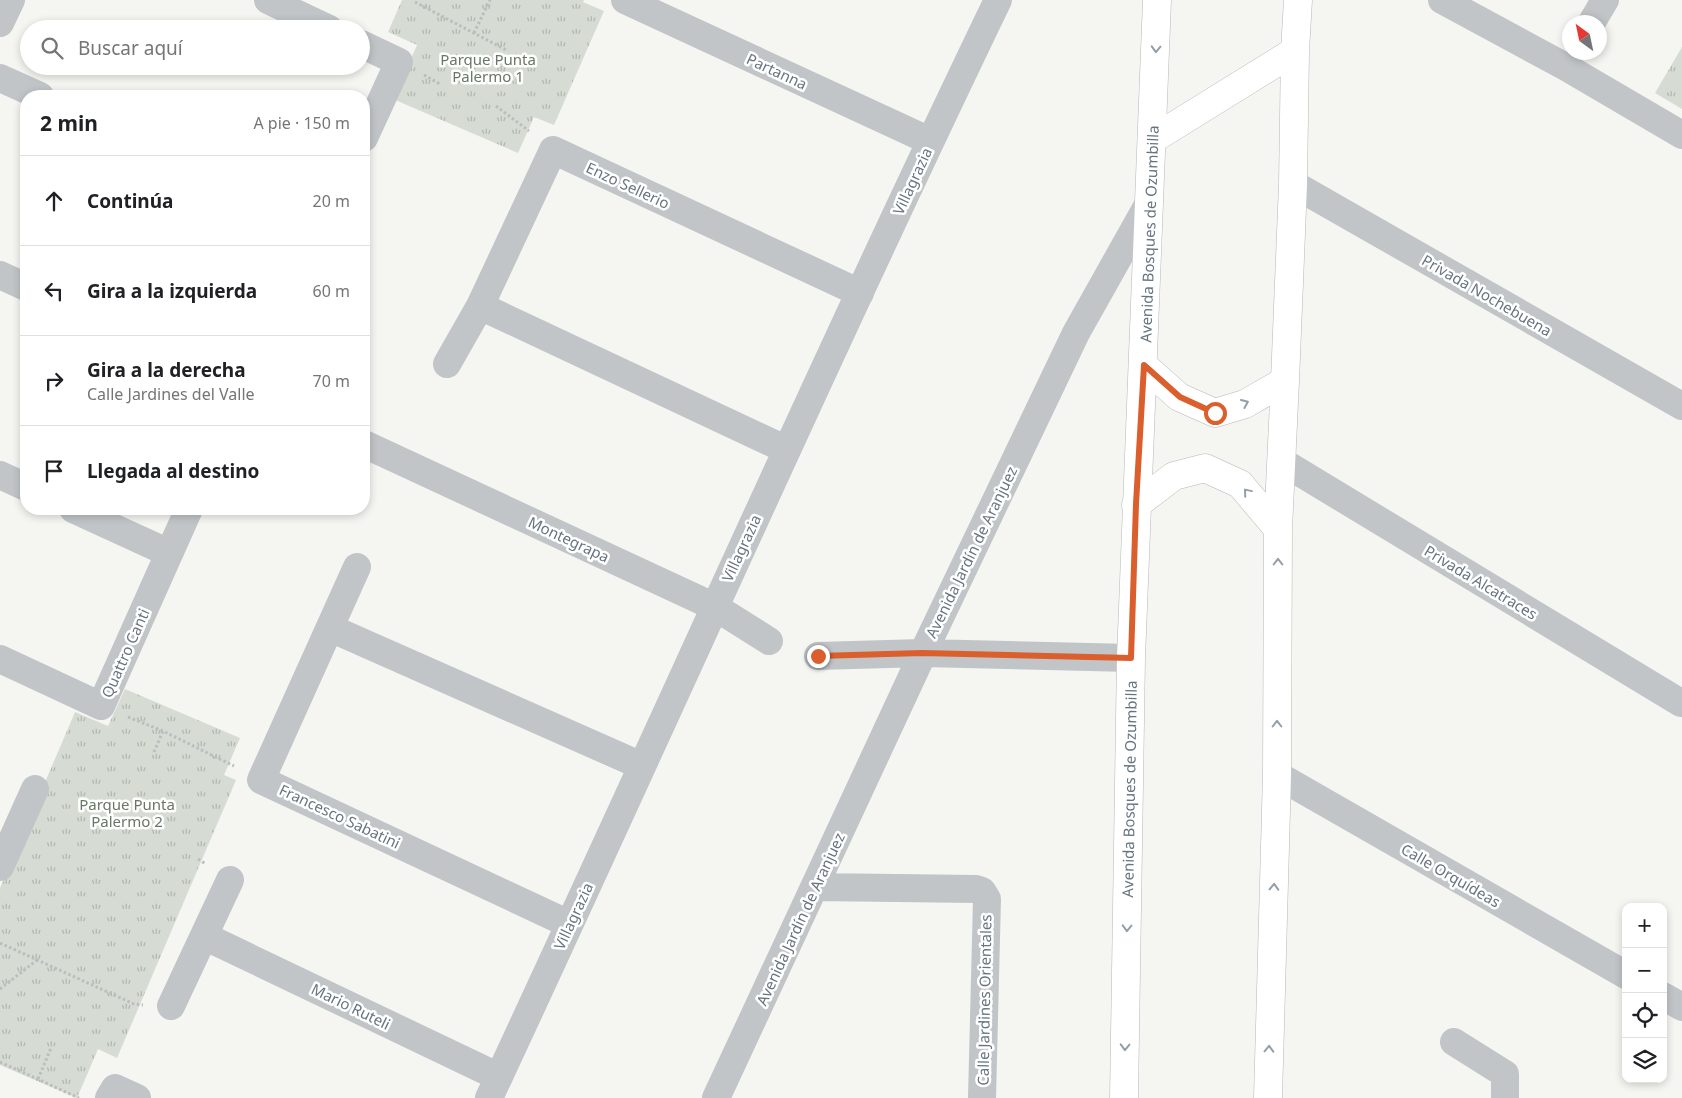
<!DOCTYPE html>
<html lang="es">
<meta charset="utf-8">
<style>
:root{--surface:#fff;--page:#f2f2f2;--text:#202124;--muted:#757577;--line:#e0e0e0}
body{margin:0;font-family:"Noto Sans",sans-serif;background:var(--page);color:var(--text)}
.controls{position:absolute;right:15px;bottom:15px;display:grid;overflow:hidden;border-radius:10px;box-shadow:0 2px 8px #0003}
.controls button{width:45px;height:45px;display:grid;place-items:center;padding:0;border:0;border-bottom:1px solid var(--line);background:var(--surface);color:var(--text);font:25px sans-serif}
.compass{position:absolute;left:1562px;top:15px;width:45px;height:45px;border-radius:50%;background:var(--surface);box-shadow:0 2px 8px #0003;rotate:327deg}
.stop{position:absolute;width:15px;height:15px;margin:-11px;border:4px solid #da5f2d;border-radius:50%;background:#fff}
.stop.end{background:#da5f2d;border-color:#fff;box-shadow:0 1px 5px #0008}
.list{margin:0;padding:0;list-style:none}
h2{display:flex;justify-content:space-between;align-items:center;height:65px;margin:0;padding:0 20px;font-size:21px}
h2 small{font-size:16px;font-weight:400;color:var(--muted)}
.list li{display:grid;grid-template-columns:32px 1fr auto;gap:15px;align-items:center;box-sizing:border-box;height:90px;padding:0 20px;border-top:1px solid var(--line)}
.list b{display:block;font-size:19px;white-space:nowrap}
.list p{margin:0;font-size:16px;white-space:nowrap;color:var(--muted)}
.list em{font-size:16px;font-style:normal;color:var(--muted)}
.icon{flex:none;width:28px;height:28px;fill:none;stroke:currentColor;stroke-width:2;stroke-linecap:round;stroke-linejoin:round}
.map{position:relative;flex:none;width:1682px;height:1098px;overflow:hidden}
.search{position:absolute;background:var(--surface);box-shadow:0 2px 8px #0003;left:20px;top:20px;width:350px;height:55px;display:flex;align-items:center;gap:12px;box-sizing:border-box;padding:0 18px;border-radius:28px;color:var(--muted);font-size:19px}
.panel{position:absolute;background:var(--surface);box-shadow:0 2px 8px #0003;left:20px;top:90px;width:350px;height:425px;border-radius:20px}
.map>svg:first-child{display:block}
.park{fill:url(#park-tufts)}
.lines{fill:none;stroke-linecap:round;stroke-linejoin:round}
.major-casing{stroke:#b4b8bb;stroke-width:29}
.path{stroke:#bbbdbf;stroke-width:3;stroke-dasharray:2.5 2.5;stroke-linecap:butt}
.minor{stroke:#c1c5c8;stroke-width:28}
.major{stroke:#fff;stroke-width:28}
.oneway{stroke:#949ea7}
.route{stroke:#da5f2d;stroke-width:6}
.labels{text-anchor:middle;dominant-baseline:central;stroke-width:5;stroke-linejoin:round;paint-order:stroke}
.park-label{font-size:15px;fill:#677964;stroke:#fff}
.street-label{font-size:15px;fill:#667481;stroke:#fff}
</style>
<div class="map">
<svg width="1682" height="1098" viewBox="0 0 1682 1098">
<defs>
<pattern id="park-tufts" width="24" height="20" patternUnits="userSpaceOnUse" patternTransform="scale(1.25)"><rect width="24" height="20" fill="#d6dcd3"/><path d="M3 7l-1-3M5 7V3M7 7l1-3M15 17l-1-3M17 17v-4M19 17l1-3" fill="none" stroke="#b1b7b1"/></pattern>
</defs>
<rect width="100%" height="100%" fill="#f5f5f2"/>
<path class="park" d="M402 0H584L583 2 604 11 554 125 534 117 518 153 393 99 417 45 388 32Z
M1682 47V109L1655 93Z
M125 689 240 738 224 775 236 780 117 1058 98 1049 77 1098 0 1065V888L75 712 108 726Z"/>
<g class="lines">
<defs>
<path id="major" d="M1153 139 1295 51
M1143 365 1179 397 1215 413 1245 404 1285 381
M1136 505 1174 476 1205 468 1240 484 1278 529
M1124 1098 1131 658 1157 0
M1268 1098 1277 775 1278 529 1285 381 1293 184 1295 51 1298 0"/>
</defs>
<use href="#major" class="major-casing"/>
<path class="path" d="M415 2 508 51
M474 33 490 0
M424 75 440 84
M496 106 529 131
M128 717 163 731 234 766
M154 752 163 731
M198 859 206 864
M0 943 134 1004 143 1005
M0 989 37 960
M0 1062 79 1098
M38 1079 51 1048"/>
<path class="minor" d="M268 0 329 29
M625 0 930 141
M1442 0 1566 67 1682 135
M1592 22 1605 0
M0 23 11 0
M361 44 399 62 364 138
M0 78 40 96
M1293 184 1682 406
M0 275 26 287
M480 306 787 450
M447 364 480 306 553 150 860 293
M364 444 715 607 769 641
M1281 461 1681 703
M0 475 26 487
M73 509 169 553
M357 567 261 780 569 924
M330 628 642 766
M818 656 923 653 1131 658
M0 659 101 706 189 509
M1277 775 1626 975
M0 867 35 789
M815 887 976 889 982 891 987 899 982 1098
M204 936 499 1077
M1663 996 1682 1007
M171 1006 230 880
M1454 1042 1505 1074V1098
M109 1098 115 1088 137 1098
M489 1098C660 732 823 363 998 0
M716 1098 923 653 1076 333 1149 203"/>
<use href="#major" class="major"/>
</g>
<defs><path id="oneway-chevron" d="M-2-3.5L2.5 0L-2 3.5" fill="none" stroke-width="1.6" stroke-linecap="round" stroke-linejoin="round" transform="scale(1.25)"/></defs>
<g class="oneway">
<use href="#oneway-chevron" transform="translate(1156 49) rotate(92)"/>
<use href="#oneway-chevron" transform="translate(1245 403) rotate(-23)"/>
<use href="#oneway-chevron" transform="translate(1247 492) rotate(-130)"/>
<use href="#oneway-chevron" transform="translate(1278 562) rotate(-90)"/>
<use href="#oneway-chevron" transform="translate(1277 724) rotate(-90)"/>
<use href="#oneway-chevron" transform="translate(1274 887) rotate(-88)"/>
<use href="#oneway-chevron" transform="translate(1127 928) rotate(91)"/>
<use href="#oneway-chevron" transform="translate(1125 1047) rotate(91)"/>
<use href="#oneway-chevron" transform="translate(1269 1049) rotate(-88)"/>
</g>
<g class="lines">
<path class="route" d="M818 656 922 653 1131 658 1136 504 1144 365 1180 397 1215 413"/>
</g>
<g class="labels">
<g class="park-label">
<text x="488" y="59">Parque Punta<tspan x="488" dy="17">Palermo 1</tspan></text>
<text x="127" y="804">Parque Punta<tspan x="127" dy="17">Palermo 2</tspan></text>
</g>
<g class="street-label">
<text transform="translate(777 71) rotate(25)">Partanna</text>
<text transform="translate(912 181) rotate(-65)">Villagrazia</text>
<text transform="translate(628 185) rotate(25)">Enzo Sellerio</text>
<text transform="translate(1149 234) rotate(-88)">Avenida Bosques de Ozumbilla</text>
<text transform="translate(1487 295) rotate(30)">Privada Nochebuena</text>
<text transform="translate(569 539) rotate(25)">Montegrapa</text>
<text transform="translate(741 548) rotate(-65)">Villagrazia</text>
<text transform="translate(971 552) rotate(-64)">Avenida Jardín de Aranjuez</text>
<text transform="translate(1481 582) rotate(31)">Privada Alcatraces</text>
<text transform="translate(125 653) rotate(-66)">Quattro Canti</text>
<text transform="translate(1129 789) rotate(-89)">Avenida Bosques de Ozumbilla</text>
<text transform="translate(340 816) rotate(25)">Francesco Sabatini</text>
<text transform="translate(1451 875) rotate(30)">Calle Orquídeas</text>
<text transform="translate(573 916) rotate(-65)">Villagrazia</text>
<text transform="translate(800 919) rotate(-65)">Avenida Jardín de Aranjuez</text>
<text transform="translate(984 1000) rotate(-89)">Calle Jardines Orientales</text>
<text transform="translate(351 1006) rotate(26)">Mario Ruteli</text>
</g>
</g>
</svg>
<div class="controls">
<button>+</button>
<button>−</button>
<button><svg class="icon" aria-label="locate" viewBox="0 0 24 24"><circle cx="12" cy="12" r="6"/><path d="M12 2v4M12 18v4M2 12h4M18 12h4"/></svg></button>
<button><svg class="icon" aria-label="layers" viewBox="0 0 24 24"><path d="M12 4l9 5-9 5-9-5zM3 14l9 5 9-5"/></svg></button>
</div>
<svg class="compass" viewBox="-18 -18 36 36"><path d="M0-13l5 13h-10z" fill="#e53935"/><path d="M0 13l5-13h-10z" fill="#757577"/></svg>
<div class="stop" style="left:1215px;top:413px"></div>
<div class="stop end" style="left:818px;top:656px"></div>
<div class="search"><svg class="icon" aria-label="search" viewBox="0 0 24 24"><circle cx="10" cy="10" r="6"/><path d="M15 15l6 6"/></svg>Buscar aquí</div>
<section class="panel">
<h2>2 min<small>A pie · 150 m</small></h2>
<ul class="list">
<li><svg class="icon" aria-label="ahead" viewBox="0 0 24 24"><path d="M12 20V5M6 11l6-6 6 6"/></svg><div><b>Continúa</b></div><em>20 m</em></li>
<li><svg class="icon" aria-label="left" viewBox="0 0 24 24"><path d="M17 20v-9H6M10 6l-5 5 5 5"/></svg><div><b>Gira a la izquierda</b></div><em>60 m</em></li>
<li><svg class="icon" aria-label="right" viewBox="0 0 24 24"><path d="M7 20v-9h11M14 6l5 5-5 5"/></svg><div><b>Gira a la derecha</b><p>Calle Jardines del Valle</p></div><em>70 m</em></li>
<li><svg class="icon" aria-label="arrive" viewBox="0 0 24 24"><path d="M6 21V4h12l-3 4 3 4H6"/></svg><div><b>Llegada al destino</b></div></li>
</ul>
</section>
</div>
